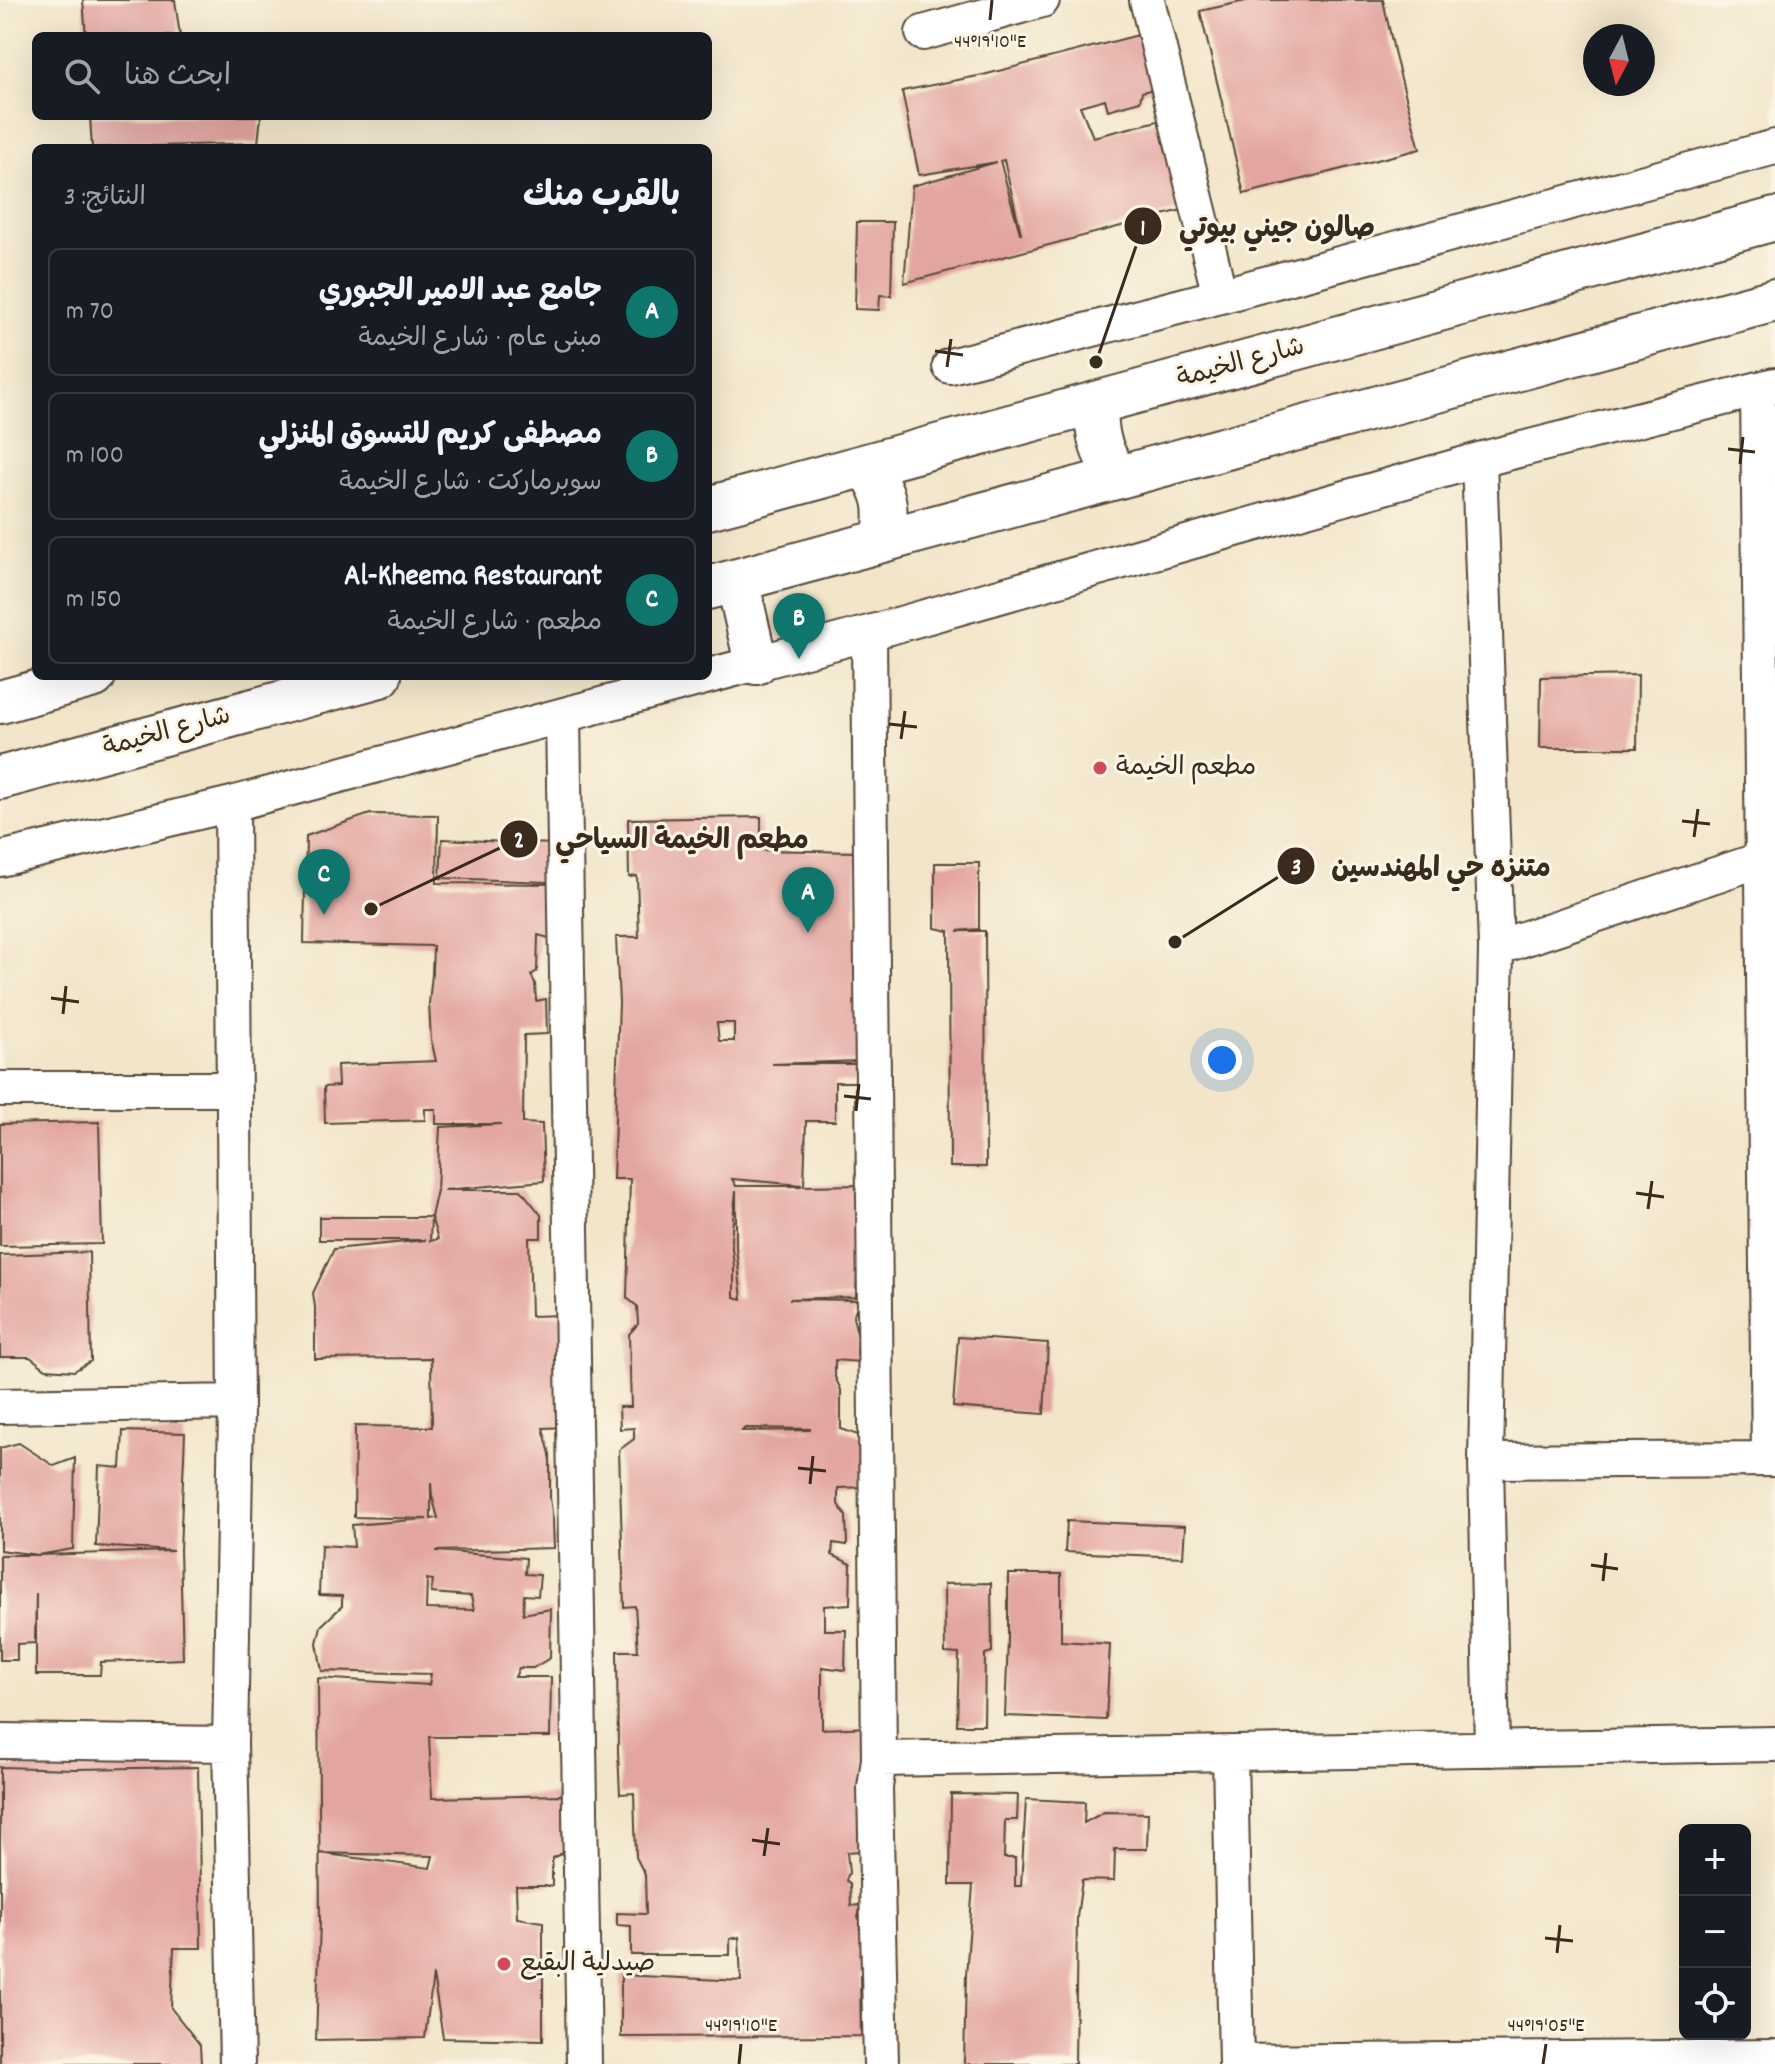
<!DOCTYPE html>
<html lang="ar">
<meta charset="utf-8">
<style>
:root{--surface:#171b24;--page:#242831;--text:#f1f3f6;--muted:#9ea1a6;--line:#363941;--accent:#0f766e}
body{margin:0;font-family:Dekko,"Playpen Sans Arabic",sans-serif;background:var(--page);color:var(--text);direction:rtl}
.controls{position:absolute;right:24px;bottom:24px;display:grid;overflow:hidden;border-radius:12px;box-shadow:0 8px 32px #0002}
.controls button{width:72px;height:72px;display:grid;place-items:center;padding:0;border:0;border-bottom:2px solid var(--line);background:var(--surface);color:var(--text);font:40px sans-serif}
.compass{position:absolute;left:1583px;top:24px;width:72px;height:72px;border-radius:50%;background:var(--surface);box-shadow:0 8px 32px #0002;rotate:187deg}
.you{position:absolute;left:1222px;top:1060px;width:28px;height:28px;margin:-20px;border:6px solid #fff;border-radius:50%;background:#1a73e8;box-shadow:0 0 0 12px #1a73e833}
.badge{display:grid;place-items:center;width:52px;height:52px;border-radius:50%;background:var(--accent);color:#fff;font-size:26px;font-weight:700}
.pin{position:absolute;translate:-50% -66px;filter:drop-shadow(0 2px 4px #0008)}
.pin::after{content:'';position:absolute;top:42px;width:28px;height:24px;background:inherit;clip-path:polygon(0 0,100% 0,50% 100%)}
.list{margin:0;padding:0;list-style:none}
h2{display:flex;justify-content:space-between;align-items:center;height:104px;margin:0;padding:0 32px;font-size:34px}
h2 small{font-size:26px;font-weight:400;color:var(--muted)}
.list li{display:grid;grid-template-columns:52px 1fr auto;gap:24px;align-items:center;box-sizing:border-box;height:128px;margin:0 16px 16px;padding:0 16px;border:2px solid var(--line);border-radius:12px}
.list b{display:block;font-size:30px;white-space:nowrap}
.list p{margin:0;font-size:26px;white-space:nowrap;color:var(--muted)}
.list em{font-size:26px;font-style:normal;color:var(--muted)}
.icon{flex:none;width:44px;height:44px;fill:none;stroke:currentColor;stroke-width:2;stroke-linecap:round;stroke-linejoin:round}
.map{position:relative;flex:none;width:1775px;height:2064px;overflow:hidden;direction:ltr}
.search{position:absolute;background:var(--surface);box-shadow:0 8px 32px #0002;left:32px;top:32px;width:680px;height:88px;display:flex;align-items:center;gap:20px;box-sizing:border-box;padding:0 28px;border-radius:12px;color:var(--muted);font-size:30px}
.panel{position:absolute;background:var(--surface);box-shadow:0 8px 32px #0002;left:32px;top:144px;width:680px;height:536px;border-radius:12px;direction:rtl}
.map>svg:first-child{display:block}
.building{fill:#e3a5a1;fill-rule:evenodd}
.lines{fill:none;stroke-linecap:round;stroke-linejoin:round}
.minor-casing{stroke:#564638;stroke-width:38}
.tertiary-casing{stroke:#564638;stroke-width:46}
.minor{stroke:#fff;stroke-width:34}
.tertiary{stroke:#fff;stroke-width:42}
.ticks{fill:none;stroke:#3b2a1e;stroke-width:3}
.poi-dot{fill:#d1495b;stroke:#fcf5e5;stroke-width:3}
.labels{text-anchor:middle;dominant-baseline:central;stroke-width:6;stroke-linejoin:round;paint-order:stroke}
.street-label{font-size:26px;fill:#3b2a1e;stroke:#fcf5e5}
.poi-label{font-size:26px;fill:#3b2a1e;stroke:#fcf5e5;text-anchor:start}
.ticks-label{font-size:20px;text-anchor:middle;fill:#3b2a1e;stroke:#fcf5e5;stroke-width:6;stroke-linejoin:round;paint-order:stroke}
.leader{fill:none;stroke:#3b2a1e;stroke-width:3}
.callout-dot{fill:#3b2a1e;stroke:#fcf5e5;stroke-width:3}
.mark-label{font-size:24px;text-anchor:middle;font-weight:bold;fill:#fff}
.callout-label{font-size:28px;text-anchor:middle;font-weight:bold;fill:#3b2a1e;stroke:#fcf5e5;stroke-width:6;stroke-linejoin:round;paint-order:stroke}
</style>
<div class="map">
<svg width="1775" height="2064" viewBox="0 0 1775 2064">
<rect width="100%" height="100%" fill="#fcf5e5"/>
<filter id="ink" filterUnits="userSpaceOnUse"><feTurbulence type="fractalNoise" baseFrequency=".0125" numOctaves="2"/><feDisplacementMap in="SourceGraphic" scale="16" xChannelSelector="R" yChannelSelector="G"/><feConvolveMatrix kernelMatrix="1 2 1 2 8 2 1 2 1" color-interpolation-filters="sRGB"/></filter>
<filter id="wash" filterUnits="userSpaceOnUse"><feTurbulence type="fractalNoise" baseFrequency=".006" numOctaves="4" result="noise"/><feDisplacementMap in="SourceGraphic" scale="32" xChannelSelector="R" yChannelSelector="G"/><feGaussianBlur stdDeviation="1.8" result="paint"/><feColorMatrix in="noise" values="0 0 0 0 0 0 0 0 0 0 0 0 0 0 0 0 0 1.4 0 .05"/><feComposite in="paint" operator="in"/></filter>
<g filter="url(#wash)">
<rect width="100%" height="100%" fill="#f2e5c9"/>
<g id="blocks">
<path class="building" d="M83 0H175L180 36H86Z
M1250 0H1383L1396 60 1420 149 1244 194 1200 11Z
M1154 31 1168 85 1142 92 1140 101 1108 110 1105 99 1080 106 1093 137 1174 117 1197 206 904 283 912 186 997 162 919 175 902 91 983 75ZM1004 160 1021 233H1020L1000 161Z
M90 116H261L258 143 92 148Z
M857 222H893L891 296 880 295 879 310 855 309Z
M1638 675 1637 748H1540L1541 677Z
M370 814 438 815 437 883 554 884 553 939 538 935 537 971 531 975 535 983 536 1001 546 999 547 1034 524 1035 523 1123 542 1124 544 1181 444 1190H521L541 1215V1238H529L531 1316 562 1315 568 1427 543 1428 550 1454V1498L553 1520 554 1548 436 1551 526 1558 525 1574 540 1575 538 1596 524 1595 523 1614 551 1609 550 1658 533 1668H519L515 1677H551L550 1737H429L432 1798 562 1795 563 1853 552 1858V1886H516L517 1918 543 1922V2040L443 2038 433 1975 425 2038 316 2040 320 1921 318 1678 429 1685 431 1674 322 1671 317 1643 321 1626 342 1606V1596L319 1595 321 1545 354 1547 352 1525 427 1519 354 1517 355 1426 432 1427 431 1358 315 1359V1307L313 1293 334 1249 426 1240H319V1217H431L437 1190 440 1127 501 1124H436V1109H425V1120L325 1123 324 1087 338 1086 337 1065 436 1061 431 1039 429 1004 432 974 433 946 304 943 306 836ZM431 1217 438 1239 430 1241ZM431 1483 432 1496 438 1518 431 1519ZM427 1579 433 1580 431 1593 471 1596 474 1610 426 1609ZM319 1853 433 1856 430 1868Z
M761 817V850L856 852 855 997 862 1002 861 1061 772 1064H855L856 1082H835V1121H806L804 1186 857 1185 858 1245 856 1297 789 1299 859 1300 853 1317 858 1337 857 1353 860 1362 835 1360V1377L841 1390V1429L867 1438 868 1487 838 1488V1504L846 1516 847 1545 833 1543 832 1555 851 1564 850 1604 824 1606V1630H846L845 1670 822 1667V1729L873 1727 861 1851 847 1852 849 1873 846 1880 850 1884 851 1906 861 1905 858 1918 868 1927 869 1970 860 1975 861 2036 621 2037V1975L741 1981 739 1937 730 1939V1955H631V1926L617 1925V1913L646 1914 645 1875 636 1857 634 1793 620 1794 618 1752 617 1651H638L635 1606 624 1607 619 1450 634 1439V1428L620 1429 619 1407H631L629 1334 638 1324 637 1306 627 1298 630 1179H613L619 1003 616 937H639L637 876 629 877 628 819ZM717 1023H734V1041H719ZM732 1179 801 1185V1186H736ZM736 1191V1247L742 1299 734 1297V1266L731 1239ZM745 1428 810 1429V1430L742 1431Z
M442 839 551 844 550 882 440 878Z
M935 863H979V929L957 931H985L986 1167H950L949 931 935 928Z
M99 1122 102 1244 0 1246V1124Z
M89 1252 91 1361 74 1371 46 1369 30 1357H0V1255Z
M958 1337 1048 1343 1044 1414 953 1407Z
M123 1431 185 1433 180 1550 183 1659 101 1662 100 1675H36V1593L35 1643 17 1644V1660H0V1555H38L173 1551 96 1546 99 1466 121 1468Z
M19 1443 54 1466 75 1458 73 1549 38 1555 0 1550V1448Z
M1067 1521 1185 1526 1183 1557 1065 1552Z
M1008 1574H1061V1641L1110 1644 1106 1720 1005 1716 1008 1639Z
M991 1583 992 1652 985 1654 984 1725H957L959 1654 945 1653 944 1584Z
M0 1767 74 1769 198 1767 201 1948H174L171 2008 200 2045 201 2064H0Z
M951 1794 1018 1795 1017 1820H1005L1004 1858H1015V1886H1021L1026 1799 1085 1802 1084 1823 1104 1812 1148 1813 1147 1849H1115L1114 1881 1082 1880 1077 1917 1075 2064H964L966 1975 973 1885H950Z"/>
</g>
</g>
<g filter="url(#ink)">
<use href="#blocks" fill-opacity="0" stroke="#564638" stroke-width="2"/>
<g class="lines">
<defs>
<path id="minor" d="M1147 0 1220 296
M923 33 1042 0
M950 366 1220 296 1775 147
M1758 390 1769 1459
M1479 460 1496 948 1486 1461 1492 1749
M869 633 879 1759 875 1788 881 2064
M563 715 584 2064
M232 804 236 1411 230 1744 237 2064
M0 859 232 804 869 633 1479 460 1775 385
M1496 948 1775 855
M0 1089H234
M0 1406 236 1402
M1486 1461 1775 1459
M0 1741 230 1744
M1230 1754 1236 2064
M879 1759 1775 1744
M1236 2062 1775 2057"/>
<path id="tertiary" d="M1097 403C1095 433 1100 452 1118 477
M866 465C886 492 889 508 883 540
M708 508 1775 219
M737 580 756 663
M708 588 1775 300
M0 702 94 676
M0 778 380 676"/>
</defs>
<use href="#minor" class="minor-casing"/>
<use href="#tertiary" class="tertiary-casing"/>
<use href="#minor" class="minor"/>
<use href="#tertiary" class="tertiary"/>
</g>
</g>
<path class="ticks" d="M990 20 992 0M935 351 963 355M947 367 951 339M1728 449 1755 452M1740 464 1743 437M889 724 917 727M901 739 905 711M1682 821 1710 824M1694 837 1698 809M51 998 79 1002M63 1014 66 986M844 1096 871 1099M856 1111 859 1084M1636 1193 1664 1197M1648 1209 1652 1181M798 1468 826 1471M810 1484 813 1456M1591 1565 1618 1569M1603 1581 1606 1553M752 1840 780 1844M764 1856 768 1828M1545 1938 1573 1941M1557 1953 1560 1925M739 2064 741 2044M1543 2064 1546 2044"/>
<g class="poi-dot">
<circle cx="1100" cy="768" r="8"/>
<circle cx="504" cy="1964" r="8"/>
</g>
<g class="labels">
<g class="street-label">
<text transform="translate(1241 364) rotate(-15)">شارع الخيمة</text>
<text transform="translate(167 733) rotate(-15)">شارع الخيمة</text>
</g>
<g class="poi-label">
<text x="1116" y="768">مطعم الخيمة</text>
<text x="520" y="1964">صيدلية البقيع</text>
</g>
</g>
<g class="ticks-label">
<text x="990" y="47">44°19'10"E</text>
<text x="741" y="2031">44°19'10"E</text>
<text x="1546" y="2031">44°19'05"E</text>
</g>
<path class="leader" d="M1096 362L1143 226M371 909L519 839M1175 942L1296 866"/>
<g class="callout-dot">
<circle cx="1096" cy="362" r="8"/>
<circle cx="371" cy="909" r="8"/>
<circle cx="1175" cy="942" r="8"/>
<circle cx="1143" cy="226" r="20"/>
<circle cx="519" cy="839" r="20"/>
<circle cx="1296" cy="866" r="20"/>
</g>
<g class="mark-label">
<text x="1143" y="235">1</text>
<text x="519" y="847">2</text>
<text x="1296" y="874">3</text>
</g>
<g class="callout-label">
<text x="1277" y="236">صالون جيني بيوتي</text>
<text x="682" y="848">مطعم الخيمة السياحي</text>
<text x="1441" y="876">متنزه حي المهندسين</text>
</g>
</svg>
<div class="controls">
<button>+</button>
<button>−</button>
<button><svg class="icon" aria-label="locate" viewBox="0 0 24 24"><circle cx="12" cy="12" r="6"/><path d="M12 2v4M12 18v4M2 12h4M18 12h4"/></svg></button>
</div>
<svg class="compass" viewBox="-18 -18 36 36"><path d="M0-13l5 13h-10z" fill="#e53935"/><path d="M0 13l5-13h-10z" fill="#9ea1a6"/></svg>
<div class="you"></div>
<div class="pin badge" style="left:808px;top:933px">A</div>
<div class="pin badge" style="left:799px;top:659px">B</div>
<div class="pin badge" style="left:324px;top:915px">C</div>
<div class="search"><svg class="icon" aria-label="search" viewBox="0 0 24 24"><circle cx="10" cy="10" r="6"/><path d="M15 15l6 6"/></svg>ابحث هنا</div>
<section class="panel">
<h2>بالقرب منك<small>النتائج: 3</small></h2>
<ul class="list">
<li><span class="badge">A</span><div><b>جامع عبد الامير الجبوري</b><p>مبنى عام · شارع الخيمة</p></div><em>70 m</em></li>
<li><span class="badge">B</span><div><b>مصطفى كريم للتسوق المنزلي</b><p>سوبرماركت · شارع الخيمة</p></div><em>100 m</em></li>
<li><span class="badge">C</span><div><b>Al-Kheema Restaurant</b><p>مطعم · شارع الخيمة</p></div><em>150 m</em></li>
</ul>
</section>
</div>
